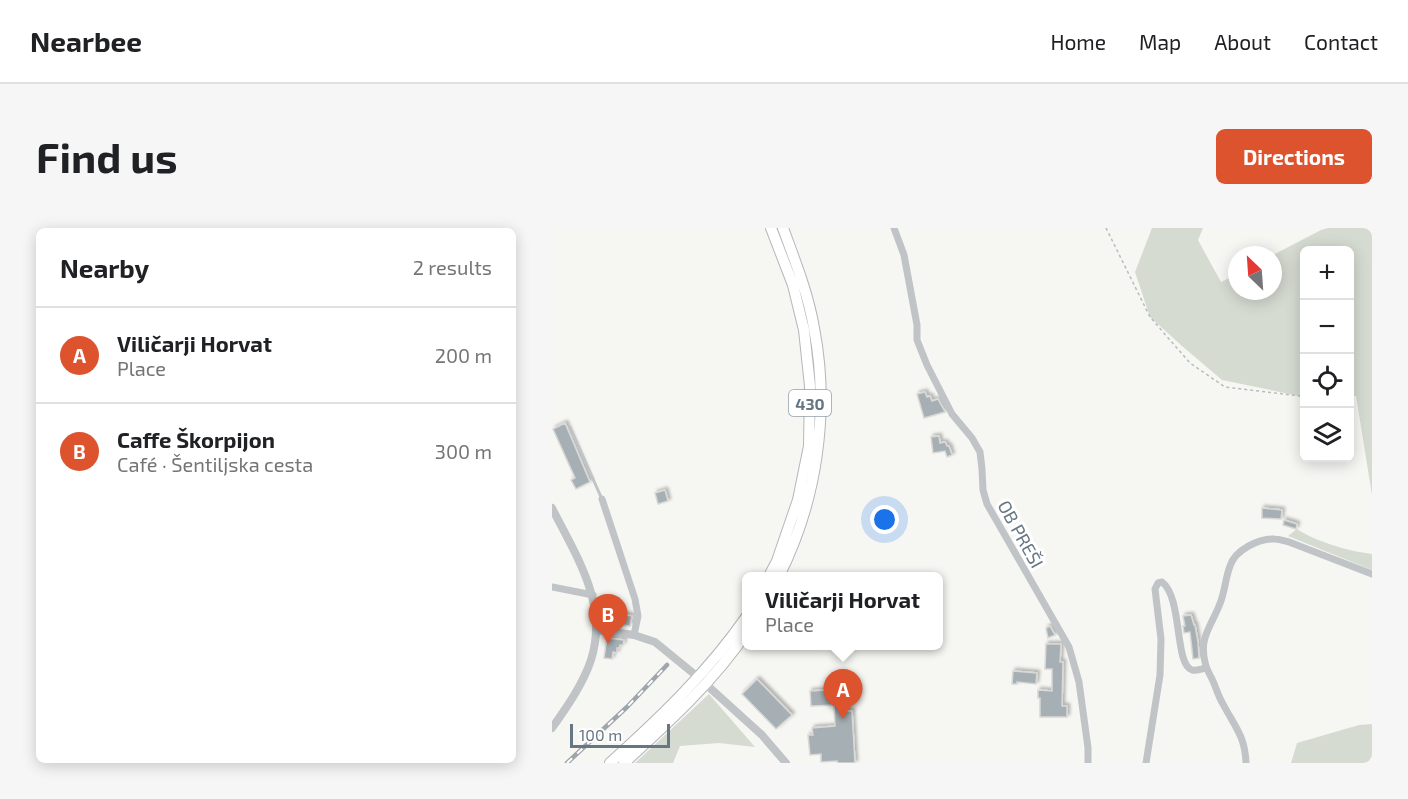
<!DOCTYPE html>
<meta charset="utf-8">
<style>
:root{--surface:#fff;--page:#f6f6f6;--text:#202124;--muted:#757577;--line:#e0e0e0;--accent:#dd532d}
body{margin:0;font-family:"Exo 2",sans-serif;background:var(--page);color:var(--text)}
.controls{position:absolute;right:18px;top:18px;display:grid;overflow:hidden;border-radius:9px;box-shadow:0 3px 15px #0003}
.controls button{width:54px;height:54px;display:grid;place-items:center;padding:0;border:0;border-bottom:2px solid var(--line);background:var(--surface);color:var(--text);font:30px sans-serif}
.compass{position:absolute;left:676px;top:18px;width:54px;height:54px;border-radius:50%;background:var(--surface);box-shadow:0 3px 15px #0003;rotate:335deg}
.scale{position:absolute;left:18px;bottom:15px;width:100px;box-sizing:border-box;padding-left:6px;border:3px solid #667783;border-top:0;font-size:16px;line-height:21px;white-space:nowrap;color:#667783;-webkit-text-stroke:4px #fff;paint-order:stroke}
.you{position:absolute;left:333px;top:292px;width:21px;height:21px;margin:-15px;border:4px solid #fff;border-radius:50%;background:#1a73e8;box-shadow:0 0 0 9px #1a73e833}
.badge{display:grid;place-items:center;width:39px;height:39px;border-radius:50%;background:var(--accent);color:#fff;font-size:20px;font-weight:700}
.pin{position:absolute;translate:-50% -50px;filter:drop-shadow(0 2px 3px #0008)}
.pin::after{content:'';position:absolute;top:32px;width:21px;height:18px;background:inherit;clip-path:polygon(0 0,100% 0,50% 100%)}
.popup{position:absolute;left:190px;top:344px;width:201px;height:78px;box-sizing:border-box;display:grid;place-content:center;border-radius:9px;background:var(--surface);filter:drop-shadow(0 2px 4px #0005);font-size:20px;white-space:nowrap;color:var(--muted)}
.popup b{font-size:22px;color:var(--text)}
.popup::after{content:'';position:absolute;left:50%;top:100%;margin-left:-12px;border:12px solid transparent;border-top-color:var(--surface)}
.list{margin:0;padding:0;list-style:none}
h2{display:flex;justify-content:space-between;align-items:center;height:78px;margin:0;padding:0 24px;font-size:26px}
h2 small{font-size:20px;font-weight:400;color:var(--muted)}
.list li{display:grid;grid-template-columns:39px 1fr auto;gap:18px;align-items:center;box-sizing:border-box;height:96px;padding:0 24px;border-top:2px solid var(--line)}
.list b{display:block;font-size:22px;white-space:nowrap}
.list p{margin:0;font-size:20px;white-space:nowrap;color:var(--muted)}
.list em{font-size:20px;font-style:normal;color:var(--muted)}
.icon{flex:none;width:33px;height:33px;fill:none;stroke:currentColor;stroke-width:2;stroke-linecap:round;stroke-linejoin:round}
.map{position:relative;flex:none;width:820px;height:535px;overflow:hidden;border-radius:9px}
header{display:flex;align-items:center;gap:36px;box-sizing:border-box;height:84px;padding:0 30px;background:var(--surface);border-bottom:2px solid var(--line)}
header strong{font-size:28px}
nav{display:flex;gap:33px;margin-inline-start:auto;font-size:21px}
.intro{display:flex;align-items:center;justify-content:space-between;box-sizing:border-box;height:144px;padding:0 36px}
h1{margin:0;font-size:42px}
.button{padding:15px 27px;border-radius:9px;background:var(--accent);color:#fff;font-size:21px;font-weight:700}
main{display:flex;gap:36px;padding:0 36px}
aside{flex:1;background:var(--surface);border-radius:9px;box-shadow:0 3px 15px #0003}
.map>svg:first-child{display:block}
.green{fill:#d6dbd2}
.building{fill:#a6afb4;stroke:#d8d8d6;stroke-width:1.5;filter:url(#shadow)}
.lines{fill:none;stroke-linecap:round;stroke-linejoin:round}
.trunk-casing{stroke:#b3b7ba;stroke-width:12}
.path{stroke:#b8bbbd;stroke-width:1.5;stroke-dasharray:3 3;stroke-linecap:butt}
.service{stroke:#c0c4c7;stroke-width:3}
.minor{stroke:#c0c4c7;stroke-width:7}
.tertiary{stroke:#c0c4c7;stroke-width:8}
.trunk{stroke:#fff;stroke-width:10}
.rail-casing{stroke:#9fa6ab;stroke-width:4.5}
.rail{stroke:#fff;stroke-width:2;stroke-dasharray:7;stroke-linecap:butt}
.labels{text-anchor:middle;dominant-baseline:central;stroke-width:6;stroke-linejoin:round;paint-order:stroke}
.shield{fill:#fff;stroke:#94a0a8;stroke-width:1.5}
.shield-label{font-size:16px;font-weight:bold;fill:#667783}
.street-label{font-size:18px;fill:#667783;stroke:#fff}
</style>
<header>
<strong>Nearbee</strong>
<nav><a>Home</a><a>Map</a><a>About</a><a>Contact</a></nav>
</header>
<div class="intro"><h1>Find us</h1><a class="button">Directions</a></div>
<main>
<aside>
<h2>Nearby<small>2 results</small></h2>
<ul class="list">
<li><span class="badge">A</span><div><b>Viličarji Horvat</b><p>Place</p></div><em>200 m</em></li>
<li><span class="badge">B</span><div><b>Caffe Škorpijon</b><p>Café · Šentiljska cesta</p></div><em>300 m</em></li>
</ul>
</aside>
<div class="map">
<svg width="820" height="535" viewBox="0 0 820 535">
<defs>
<filter id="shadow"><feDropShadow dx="2.5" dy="-2.5" stdDeviation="1.5" flood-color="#0004"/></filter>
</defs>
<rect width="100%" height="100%" fill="#f6f6f3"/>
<path class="green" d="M600 0H651L646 12 669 54 685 46V63H721V27L769 2 776 0H820V267L804 168H798V22H752V169L670 152 630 118 598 89 583 44Z
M745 301C765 314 796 323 820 326V342L736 308Z
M157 466 203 519 167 515 128 518 121 535H83Z
M820 496V535H739L745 515 807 497Z"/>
<path class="building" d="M373 164 375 169 378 168 380 173 386 171 393 184 372 190 365 166Z
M13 195 38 254 24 261 19 252 23 250 1 201Z
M387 208 388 215 393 214 395 218H397L400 227 395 229 393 223 381 225 379 209Z
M113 262 116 273 106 276 103 265Z
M710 280 730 282 729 291 710 290Z
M732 292 745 296 744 301 731 297Z
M59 385 80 388 78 398 57 395Z
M639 387 642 397H643L646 414 647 430 641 431 638 404 632 405 631 398H633L631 388Z
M498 398 503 407 496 410 494 400Z
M55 410 72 412 71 417H68L67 420H65V425L61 424 60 431 52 430Z
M494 416H509L508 434H511L510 478H515V489H488V470H486V462L500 463V441H493Z
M461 443 485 445 484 456 465 454V456H460Z
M205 451 240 487 224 501 190 466Z
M293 461 295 483H300L303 535H286L285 533 269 534V526L258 527 256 507H261L260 500 283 498 282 477 259 478 258 463Z"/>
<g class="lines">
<defs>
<path id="trunk" d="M217 348 225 333 246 272 257 218 258 158 252 102 241 57 219 0
M227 348C265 273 278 183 262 100 256 65 243 33 231 0
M58 535C108 490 157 443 195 388
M72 535C116 495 162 453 195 404"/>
</defs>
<use href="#trunk" class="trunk-casing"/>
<path class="path" d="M554 0 598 89 638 135 673 159 748 168"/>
<path class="service" d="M18 199 49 269"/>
<path class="minor" d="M342 0 352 27 365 97V112L375 137 400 186 420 210 428 224 430 241 431 262 435 276 517 419 527 454 536 520V535
M50 271 83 371 86 388 82 407
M0 359 41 367
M594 535 608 447 609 411 603 361 606 355 610 354C631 370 622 436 640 442 645 443 650 441 654 440
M694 535C693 508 683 499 671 476 666 468 664 459 660 451 657 445 654 440 653 434 647 410 659 398 667 378 673 365 673 351 678 338 683 322 707 310 723 311 727 311 732 313 737 314L820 346"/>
<path class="tertiary" d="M0 280C24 328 57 376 39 432 31 456 15 479 0 500
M45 402 82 407 103 414 141 445
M158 460 210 507 234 535"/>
<use href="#trunk" class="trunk"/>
<defs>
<path id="rail" d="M15 535 75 479 115 437"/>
</defs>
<use href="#rail" class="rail-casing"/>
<use href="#rail" class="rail"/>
</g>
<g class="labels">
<rect class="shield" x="237" y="162" width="42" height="26" rx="4.5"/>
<g class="shield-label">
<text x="258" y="175">430</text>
</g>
<g class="street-label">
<text transform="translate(469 306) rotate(61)">OB PREŠI</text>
</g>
</g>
</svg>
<div class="controls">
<button>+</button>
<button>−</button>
<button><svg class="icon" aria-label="locate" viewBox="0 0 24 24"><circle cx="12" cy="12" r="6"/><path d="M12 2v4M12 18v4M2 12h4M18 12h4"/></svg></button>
<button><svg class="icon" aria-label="layers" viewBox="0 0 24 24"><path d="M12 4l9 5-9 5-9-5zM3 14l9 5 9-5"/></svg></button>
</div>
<svg class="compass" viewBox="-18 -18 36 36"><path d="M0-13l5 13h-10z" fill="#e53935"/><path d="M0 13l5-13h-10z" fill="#757577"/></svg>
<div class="scale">100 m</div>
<div class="you"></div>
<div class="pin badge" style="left:291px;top:491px">A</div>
<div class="popup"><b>Viličarji Horvat</b>Place</div>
<div class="pin badge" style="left:56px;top:416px">B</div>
</div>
</main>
